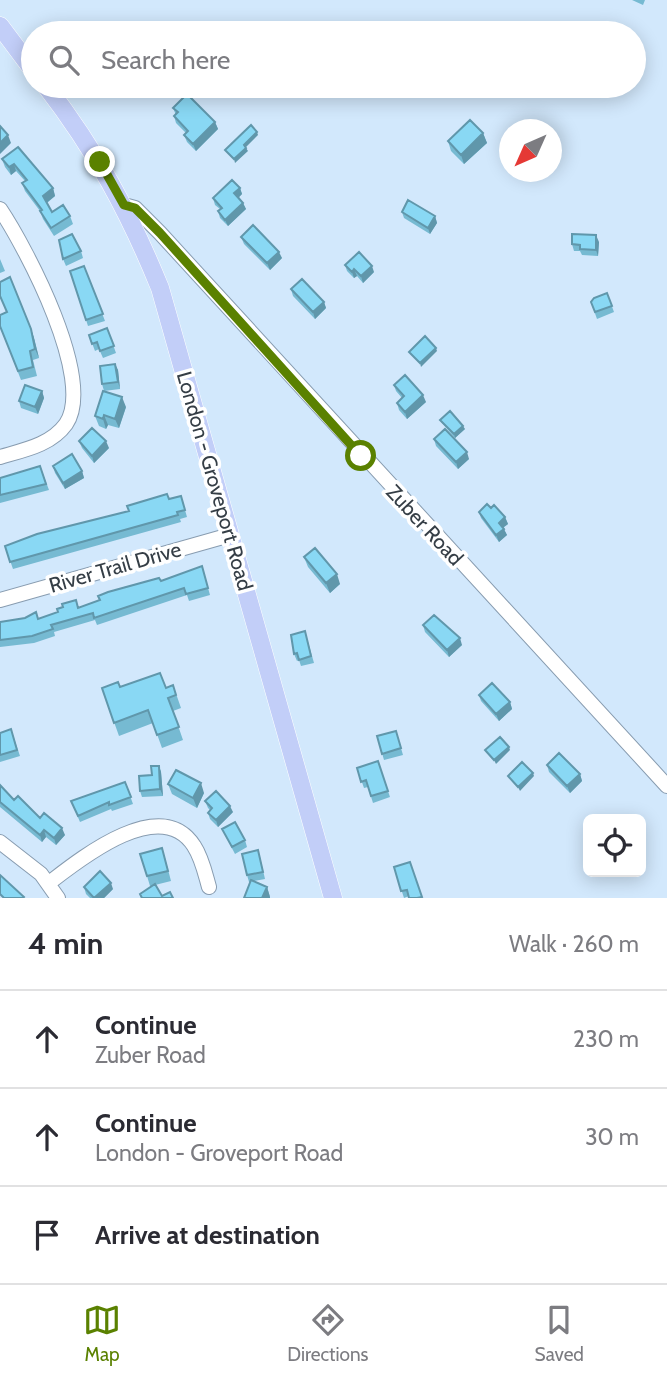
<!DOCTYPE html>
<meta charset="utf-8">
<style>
:root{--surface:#fff;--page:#f2f2f3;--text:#2b2b33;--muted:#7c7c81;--line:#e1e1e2;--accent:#5a8100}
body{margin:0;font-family:Cabin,sans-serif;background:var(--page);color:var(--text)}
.controls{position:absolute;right:21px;bottom:21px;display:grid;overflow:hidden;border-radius:10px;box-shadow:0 4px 18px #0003}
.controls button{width:63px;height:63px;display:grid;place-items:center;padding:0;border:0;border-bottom:2px solid var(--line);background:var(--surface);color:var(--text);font:35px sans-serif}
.compass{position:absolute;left:499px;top:119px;width:63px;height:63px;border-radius:50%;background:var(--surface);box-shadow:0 4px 18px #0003;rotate:225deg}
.stop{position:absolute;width:21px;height:21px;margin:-16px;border:5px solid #5a8100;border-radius:50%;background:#fff}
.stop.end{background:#5a8100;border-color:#fff;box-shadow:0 2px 7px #0008}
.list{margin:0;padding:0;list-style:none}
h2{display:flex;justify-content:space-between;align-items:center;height:91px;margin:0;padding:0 28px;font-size:30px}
h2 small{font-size:23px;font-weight:400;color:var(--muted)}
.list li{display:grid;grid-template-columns:46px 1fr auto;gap:21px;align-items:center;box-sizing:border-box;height:98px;padding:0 28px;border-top:2px solid var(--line)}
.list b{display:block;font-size:26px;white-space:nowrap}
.list p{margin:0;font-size:23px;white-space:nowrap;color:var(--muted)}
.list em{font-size:23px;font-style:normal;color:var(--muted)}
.icon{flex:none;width:38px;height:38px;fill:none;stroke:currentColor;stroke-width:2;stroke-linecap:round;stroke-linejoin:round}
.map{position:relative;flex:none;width:667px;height:898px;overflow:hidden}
.search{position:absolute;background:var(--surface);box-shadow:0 4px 18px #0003;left:21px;right:21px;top:21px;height:77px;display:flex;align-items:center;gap:18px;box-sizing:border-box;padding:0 24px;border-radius:38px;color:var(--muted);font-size:26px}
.sheet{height:385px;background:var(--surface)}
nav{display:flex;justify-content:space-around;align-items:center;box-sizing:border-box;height:98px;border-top:2px solid var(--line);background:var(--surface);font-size:19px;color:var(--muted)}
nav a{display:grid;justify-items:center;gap:4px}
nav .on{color:var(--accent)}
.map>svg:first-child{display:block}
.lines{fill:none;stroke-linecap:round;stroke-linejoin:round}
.minor-casing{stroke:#889cb0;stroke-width:16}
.major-casing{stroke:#fff;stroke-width:19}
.minor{stroke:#fff;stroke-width:14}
.major{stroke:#c2cef8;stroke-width:18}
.wall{fill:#76bad2}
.shaded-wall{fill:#6097ab}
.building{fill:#89d8f4;stroke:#6097ab;stroke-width:2}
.route{stroke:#5a8100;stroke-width:9}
.labels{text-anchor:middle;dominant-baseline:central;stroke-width:7;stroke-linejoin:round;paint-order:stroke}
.street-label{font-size:21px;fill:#353e46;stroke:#fff}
</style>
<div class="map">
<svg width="667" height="898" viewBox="0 0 667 898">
<rect width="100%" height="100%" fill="#d2e8fc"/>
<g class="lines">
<defs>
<path id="minor" d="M124 205 135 208 160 233 667 786
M0 209C26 248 96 380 66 424 51 445 24 450 0 457
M0 600 230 535
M0 842 41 874 58 898
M49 883C80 859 161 794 194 846 202 858 205 873 209 887"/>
<path id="major" d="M0 26 33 70
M46 86C96 151 129 212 160 288L333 898"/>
</defs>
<use href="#minor" class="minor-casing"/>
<use href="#major" class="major-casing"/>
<use href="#minor" class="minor"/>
<use href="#major" class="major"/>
</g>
<path class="wall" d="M632 0H645L643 5Z
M173 108 215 122 218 129 196 151 187 142 184 135 186 133 176 123 174 116 176 115Z
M483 133 487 143 464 164 451 151 448 141Z
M18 147 53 188 55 196 47 203 52 212 70 216 73 224 54 236 43 219 40 211 25 191 22 183 25 181 16 171 11 175 5 167 2 159Z
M240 188 242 194 239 197 243 203 246 209 228 226 220 218 218 211 220 209 215 205 213 198Z
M402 212 435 216 437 223 430 234 404 218Z
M241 237 282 258 270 270 244 244Z
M599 242 598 256 582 255 580 251H574L572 244Z
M81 251 83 258 66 266 63 259Z
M0 259 5 271 0 273Z
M345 265 374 272 363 283 357 276 354 278 347 271Z
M84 266 105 321 88 326 70 271Z
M291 289 324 302 326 308 315 319 293 296Z
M607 293 614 312 597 319 591 302Z
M0 326 31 329 34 338 39 358 33 360 37 376 21 380Z
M107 328 116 353 103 358 99 349 95 351 89 335Z
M115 364 118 370 120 389 104 391 102 384Z
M394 385 426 402 407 419 399 410 397 403 402 398 396 391Z
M42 391 44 398 38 414 21 408 19 401Z
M126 407 119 428 108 425 106 429 99 426 95 416Z
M440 420 465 429 455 438 442 423Z
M434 439 469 459 458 469 436 446Z
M79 441 109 448 94 463 82 448Z
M40 466 49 490 0 503V478Z
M53 466 82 471 84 478 65 489 55 473Z
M181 496 187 517 180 519 181 522 13 569 5 546Z
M491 508 505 517 508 524 503 528 507 535 499 542 481 518 479 512Z
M304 557 340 584 330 593 308 567Z
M202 566 210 595 189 601 187 595 97 625 95 620 54 632 55 636 34 643 0 647V622L38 619 79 608 161 581Z
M423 625 462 645 449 657 425 632Z
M305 631 314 663 301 666 299 660 297 661 294 654Z
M173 685 181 708 173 711 183 740 162 748 153 723 119 736 102 688H166Z
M479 695 510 702 512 709 499 721 481 701Z
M11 729 20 756 0 762V733Z
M396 731 403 755 384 760 377 736Z
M378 761 390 797 373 803 368 787 364 788 357 768Z
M547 765 580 774 582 781 570 793 549 772Z
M159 766 161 772 163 796 142 797 140 791Z
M125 782 133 804 112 811 111 809 80 822 71 801Z
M168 784 204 793 197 808 172 794Z
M0 785 14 800 65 835 56 845 46 837 42 842 0 807Z
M205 801 233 812 218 827 210 819 208 813 210 810 208 808Z
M222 829 245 840 247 847 235 854Z
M260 857 265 879 254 881 267 887 270 897 251 882H249L247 875Z
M165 858 171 881 155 885 162 896 173 898H141L140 894 153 886H150L147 876Z
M410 862 422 898H409V896L404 898 394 867Z
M84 887 113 889 104 898H90L86 894Z"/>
<path class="shaded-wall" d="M215 122 218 129 196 151 193 144Z
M257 132 258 135 245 148 244 145Z
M483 133 487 143 464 164 461 155Z
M8 135 11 143 0 154V143Z
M246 148 248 151 235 163 234 159Z
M14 164 16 171 11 175 9 167Z
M53 188 55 196 45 204 43 196Z
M240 188 242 194 237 199 234 193Z
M243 203 246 209 228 226 225 220Z
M435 216 437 223 430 234 428 228Z
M596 235 599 242 598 256 596 250Z
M279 252 282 258 270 270 267 263Z
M372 266 374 272 363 283 361 276Z
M354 269 357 276 354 278 352 272Z
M324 302 326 308 315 319 313 312Z
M31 329 34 338 39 358 35 349Z
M436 348 437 351 421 367 420 363Z
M115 364 118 370 120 389 118 382Z
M42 391 44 398 38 414 35 407Z
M423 395 426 402 407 419 405 412Z
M122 397 126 407 119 428 115 419Z
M104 415 108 425 106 429 103 419Z
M463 426 465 429 455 438 454 434Z
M106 441 109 448 94 463 92 456Z
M467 452 469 459 458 469 456 462Z
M82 471 84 478 65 489 63 483Z
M505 517 508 524 501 529 499 523Z
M504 529 507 535 499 542 496 535Z
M337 574 340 584 330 593 326 583Z
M460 638 462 645 449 657 447 650Z
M510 702 512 709 499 721 496 714Z
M509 747 510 750 496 764 494 760Z
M159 766 161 772 163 796 160 789Z
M533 773 534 776 520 791 518 787Z
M580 774 582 781 570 793 567 786Z
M201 783 204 793 197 808 193 798Z
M230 806 233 812 218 827 216 820Z
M62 828 65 835 56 845 54 838Z
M44 830 46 837 42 842 40 835Z
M111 883 113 889 104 898H95Z
M267 887 270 897V898H262Z"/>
<path class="building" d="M187 94 215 122 193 144 184 135 188 131 174 116 178 112 173 108Z
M470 120 483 133 461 155 448 141Z
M251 125 257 132 244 145 246 148 234 159 225 150Z
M0 126 8 135 0 143Z
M18 147 53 188 43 196 52 212 63 205 70 216 51 228 40 211 42 210 22 183 27 180 14 164 9 167 2 159Z
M232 180 240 188 234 193 243 203 225 220 218 211 222 208 213 198Z
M408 200 435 216 428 228 402 212Z
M253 225 279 252 267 263 241 237Z
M72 234 81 251 63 259 59 240Z
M572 234 596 235V250L580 249V245L572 244Z
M359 252 372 266 361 276 354 269 352 272 345 265Z
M84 266 103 314 86 320 70 271Z
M10 277 31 329 35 349 30 351 33 367 18 371 0 326V315L7 312 0 296V282Z
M302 279 324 302 313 312 291 289Z
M607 293 612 306 595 312 591 302 594 298Z
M107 328 114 346 100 351 97 342 92 344 89 335Z
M425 336 436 348 420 363 409 352Z
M115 364 118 382 102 384 100 366Z
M405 375 423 395 405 412 397 403 404 396 394 385Z
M25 385 42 391 35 407 19 401Z
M103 391 122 397 115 419 104 415 103 419 95 416Z
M450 411 463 426 454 434 440 420Z
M92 428 106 441 92 456 79 441Z
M445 429 467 452 456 462 434 439Z
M72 454 82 471 63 483 53 466Z
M40 466 46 484 0 495V478Z
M167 494 169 499 181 496 185 510 177 512 178 515 10 562 5 546 37 534 129 511 127 506Z
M487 504 491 508 494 505 505 517 499 523 504 529 496 535 479 512Z
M315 548 337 574 326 583 304 557Z
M202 566 208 588 186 594 184 588 94 618 93 613 51 625 53 629 32 636 0 640V622L25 618 36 612 38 619 58 612 57 609 63 607 62 604 76 600 78 608 100 600 98 596 108 592 159 578 161 581Z
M434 615 460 638 447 650 423 625Z
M305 631 311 656 299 660 297 653 294 654 291 635Z
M160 673 166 688 173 685 176 695 168 698 179 727 157 735 148 710 114 723 102 688 118 682 120 687Z
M492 683 510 702 496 714 479 695Z
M11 729 17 750 0 755V733Z
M396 731 401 748 382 754 377 736Z
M500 737 509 747 494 760 485 750Z
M559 753 580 774 567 786 547 765Z
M378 761 388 791 371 796 366 780 361 782 357 768Z
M522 762 533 773 518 787 508 776Z
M151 766H159L160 789 140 791 139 776 152 775Z
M176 770 201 783 193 798 168 784Z
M125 782 131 797 109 805V802L78 816 71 801Z
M0 785 14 800 18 796 40 818 44 813 62 828 54 838 44 830 40 835 0 802Z
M216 791 230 806 216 820 208 813 212 808 205 801Z
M235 822 245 840 232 847 222 829Z
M162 848 168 871 147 876 140 854Z
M258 850 263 872 247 875 242 854Z
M410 862 422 897 417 898H409L407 890 401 891 394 867Z
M100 871 111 883 94 898 84 887Z
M0 875 24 897 23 898H4L0 894Z
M251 880 267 887 262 898H244Z
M155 884 162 896 170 892 173 898H142L140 894Z"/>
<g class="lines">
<path class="route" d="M100 162 124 205 135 208 160 233 361 456"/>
</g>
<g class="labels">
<g class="street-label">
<text transform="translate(215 481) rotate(74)">London - Groveport Road</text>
<text transform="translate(425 525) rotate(47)">Zuber Road</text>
<text transform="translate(115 567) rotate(-16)">River Trail Drive</text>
</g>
</g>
</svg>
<div class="controls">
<button><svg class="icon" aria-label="locate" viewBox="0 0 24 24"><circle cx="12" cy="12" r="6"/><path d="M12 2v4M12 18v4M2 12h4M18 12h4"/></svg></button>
</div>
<svg class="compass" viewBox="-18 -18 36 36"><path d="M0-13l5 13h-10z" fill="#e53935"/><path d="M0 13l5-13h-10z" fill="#7c7c81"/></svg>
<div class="stop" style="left:361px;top:456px"></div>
<div class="stop end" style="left:100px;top:162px"></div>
<div class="search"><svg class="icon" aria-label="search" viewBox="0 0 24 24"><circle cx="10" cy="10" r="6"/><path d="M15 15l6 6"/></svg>Search here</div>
</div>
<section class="sheet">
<h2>4 min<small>Walk · 260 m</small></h2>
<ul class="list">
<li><svg class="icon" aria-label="ahead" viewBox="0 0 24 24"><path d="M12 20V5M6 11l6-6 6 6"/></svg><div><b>Continue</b><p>Zuber Road</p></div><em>230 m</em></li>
<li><svg class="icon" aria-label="ahead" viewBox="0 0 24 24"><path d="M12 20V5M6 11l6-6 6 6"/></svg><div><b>Continue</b><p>London - Groveport Road</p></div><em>30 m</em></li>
<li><svg class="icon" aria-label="arrive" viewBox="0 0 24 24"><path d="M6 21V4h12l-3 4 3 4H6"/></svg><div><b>Arrive at destination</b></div></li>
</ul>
</section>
<nav>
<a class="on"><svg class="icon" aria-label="map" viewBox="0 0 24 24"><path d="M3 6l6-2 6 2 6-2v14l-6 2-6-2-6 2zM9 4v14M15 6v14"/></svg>Map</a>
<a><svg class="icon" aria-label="directions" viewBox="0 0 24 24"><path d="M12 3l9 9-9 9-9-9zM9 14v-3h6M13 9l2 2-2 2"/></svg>Directions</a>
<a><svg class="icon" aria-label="saved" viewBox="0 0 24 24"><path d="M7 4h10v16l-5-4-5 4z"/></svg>Saved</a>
</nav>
